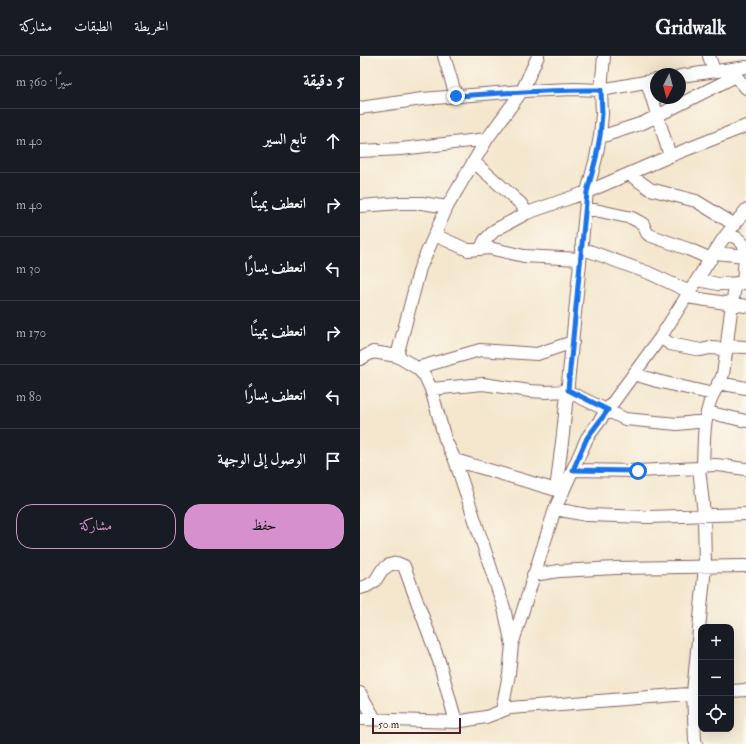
<!DOCTYPE html>
<html lang="ar">
<meta charset="utf-8">
<style>
:root{--surface:#171b24;--page:#20242c;--text:#f1f3f6;--muted:#9ea1a6;--line:#363941;--accent:#d690ce}
body{margin:0;font-family:"IM FELL Double Pica",Amiri,serif;background:var(--page);color:var(--text);direction:rtl}
.controls{position:absolute;right:12px;bottom:12px;display:grid;overflow:hidden;border-radius:8px;box-shadow:0 4px 16px #0002}
.controls button{width:36px;height:36px;display:grid;place-items:center;padding:0;border:0;border-bottom:1px solid var(--line);background:var(--surface);color:var(--text);font:20px sans-serif}
.compass{position:absolute;left:290px;top:12px;width:36px;height:36px;border-radius:50%;background:var(--surface);box-shadow:0 4px 16px #0002;rotate:186deg}
.scale{position:absolute;left:12px;bottom:10px;width:89px;box-sizing:border-box;padding-left:4px;border:2px solid #4a1f2b;border-top:0;font-size:11px;line-height:14px;white-space:nowrap;color:#4a1f2b;-webkit-text-stroke:3px #fbf7ec;paint-order:stroke}
.stop{position:absolute;width:12px;height:12px;margin:-9px;border:3px solid #1a73e8;border-radius:50%;background:#fff}
.stop.end{background:#1a73e8;border-color:#fff;box-shadow:0 1px 4px #0008}
.list{margin:0;padding:0;list-style:none}
h2{display:flex;justify-content:space-between;align-items:center;height:52px;margin:0;padding:0 16px;font-size:17px}
h2 small{font-size:13px;font-weight:400;color:var(--muted)}
.list li{display:grid;grid-template-columns:26px 1fr auto;gap:12px;align-items:center;box-sizing:border-box;height:64px;padding:0 16px;border-top:1px solid var(--line)}
.list b{display:block;font-size:15px;white-space:nowrap}
.list em{font-size:13px;font-style:normal;color:var(--muted)}
.actions{display:flex;gap:8px;padding:12px 16px}
.actions a{flex:1;padding:9px 0;border:1px solid var(--accent);border-radius:16px;text-align:center;font-size:14px;color:var(--accent)}
.actions .main{background:var(--accent);color:#111}
.icon{flex:none;width:22px;height:22px;fill:none;stroke:currentColor;stroke-width:2;stroke-linecap:round;stroke-linejoin:round}
.map{position:relative;flex:none;width:386px;height:688px;overflow:hidden;direction:ltr}
header{display:flex;align-items:center;gap:24px;box-sizing:border-box;height:56px;padding:0 20px;background:var(--surface);border-bottom:1px solid var(--line)}
header strong{font-size:19px}
nav{display:flex;gap:22px;margin-inline-start:auto;font-size:14px}
main{display:flex}
aside{flex:1;background:var(--surface)}
.map>svg:first-child{display:block}
.lines{fill:none;stroke-linecap:round;stroke-linejoin:round}
.minor-casing{stroke:#866564;stroke-width:14}
.minor{stroke:#fff;stroke-width:12}
.route{stroke:#1a73e8;stroke-width:5}
</style>
<header>
<strong>Gridwalk</strong>
<nav><a>الخريطة</a><a>الطبقات</a><a>مشاركة</a></nav>
</header>
<main>
<div class="map">
<svg width="386" height="688" viewBox="0 0 386 688">
<rect width="100%" height="100%" fill="#fbf7ec"/>
<filter id="ink" filterUnits="userSpaceOnUse"><feTurbulence type="fractalNoise" baseFrequency=".025" numOctaves="2"/><feDisplacementMap in="SourceGraphic" scale="8" xChannelSelector="R" yChannelSelector="G"/><feConvolveMatrix kernelMatrix="1 2 1 2 8 2 1 2 1" color-interpolation-filters="sRGB"/></filter>
<filter id="wash" filterUnits="userSpaceOnUse"><feTurbulence type="fractalNoise" baseFrequency=".012" numOctaves="4" result="noise"/><feDisplacementMap in="SourceGraphic" scale="16" xChannelSelector="R" yChannelSelector="G"/><feGaussianBlur stdDeviation="0.9" result="paint"/><feColorMatrix in="noise" values="0 0 0 0 0 0 0 0 0 0 0 0 0 0 0 0 0 1.4 0 .05"/><feComposite in="paint" operator="in"/></filter>
<g filter="url(#wash)">
<rect width="100%" height="100%" fill="#f4e7ce"/>
</g>
<g filter="url(#ink)">
<g class="lines">
<defs>
<path id="minor" d="M84 0 96 40
M349 0 354 15
M371 14 386 32
M320 20 386 11
M287 26 310 100
M0 52 62 43 162 35 214 33 241 34 296 24
M240 81 283 67 376 20
M0 95 41 93 127 83
M114 106 161 148 167 157
M269 118 290 133 336 145 375 169
M0 150 41 147H62L87 151
M226 152 272 162 283 168 287 177 289 179 328 193 351 203
M367 178C377 181 381 184 386 193
M75 179 108 194 129 192 164 200 220 203
M121 192 125 184 135 174 167 157 227 136 310 100 386 70
M221 192 289 217 330 236
M355 197 386 200
M338 224 358 228 386 227
M383 227 385 200
M327 241 386 250
M301 281 310 288 341 294 350 292 366 293
M366 290 386 291
M37 300 60 212 87 151 127 83 162 35 178 0
M0 303 13 296 37 300 57 312 65 320 71 333 85 383 95 404 144 552 152 589 149 618 142 654
M57 312 120 294 177 298 213 286
M274 318 297 325 353 338
M358 327 386 332
M71 333 123 328 170 335 186 336 207 335 265 363 317 368 346 365
M347 356 386 365
M95 404 203 436
M343 410C344 390 343 368 349 349 351 339 361 326 363 318 368 288 369 257 376 227
M213 414 278 415 339 412C353 405 371 412 386 413
M196 434 203 378 227 136 236 102 240 80 242 58 241 34 244 0
M195 453 227 459 288 461 386 458
M173 519 199 515 256 512 386 510
M0 532 7 530 15 525 22 514 29 509 37 507 44 510 79 605 96 666
M152 589 195 453 227 382 300 282 363 183 386 154
M371 635 386 634
M0 637 15 663
M0 663 96 666 126 661 150 652 341 637
M336 688 335 684 333 637 345 510 344 458 339 412"/>
</defs>
<use href="#minor" class="minor-casing"/>
<use href="#minor" class="minor"/>
</g>
</g>
<g class="lines" filter="url(#ink)">
<path class="route" d="M96 40C144 37 193 33 241 34L242 58 240 80 236 102 227 136 208 334 248 354 227 382 213 414 278 415"/>
</g>
</svg>
<div class="controls">
<button>+</button>
<button>−</button>
<button><svg class="icon" aria-label="locate" viewBox="0 0 24 24"><circle cx="12" cy="12" r="6"/><path d="M12 2v4M12 18v4M2 12h4M18 12h4"/></svg></button>
</div>
<svg class="compass" viewBox="-18 -18 36 36"><path d="M0-13l5 13h-10z" fill="#e53935"/><path d="M0 13l5-13h-10z" fill="#9ea1a6"/></svg>
<div class="scale">50 m</div>
<div class="stop" style="left:278px;top:415px"></div>
<div class="stop end" style="left:96px;top:40px"></div>
</div>
<aside>
<h2>5 دقيقة<small>سيرًا · 360 m</small></h2>
<ul class="list">
<li><svg class="icon" aria-label="ahead" viewBox="0 0 24 24"><path d="M12 20V5M6 11l6-6 6 6"/></svg><div><b>تابع السير</b></div><em>40 m</em></li>
<li><svg class="icon" aria-label="right" viewBox="0 0 24 24"><path d="M7 20v-9h11M14 6l5 5-5 5"/></svg><div><b>انعطف يمينًا</b></div><em>40 m</em></li>
<li><svg class="icon" aria-label="left" viewBox="0 0 24 24"><path d="M17 20v-9H6M10 6l-5 5 5 5"/></svg><div><b>انعطف يسارًا</b></div><em>30 m</em></li>
<li><svg class="icon" aria-label="right" viewBox="0 0 24 24"><path d="M7 20v-9h11M14 6l5 5-5 5"/></svg><div><b>انعطف يمينًا</b></div><em>170 m</em></li>
<li><svg class="icon" aria-label="left" viewBox="0 0 24 24"><path d="M17 20v-9H6M10 6l-5 5 5 5"/></svg><div><b>انعطف يسارًا</b></div><em>80 m</em></li>
<li><svg class="icon" aria-label="arrive" viewBox="0 0 24 24"><path d="M6 21V4h12l-3 4 3 4H6"/></svg><div><b>الوصول إلى الوجهة</b></div></li>
</ul>
<div class="actions"><a class="main">حفظ</a><a>مشاركة</a></div>
</aside>
</main>
